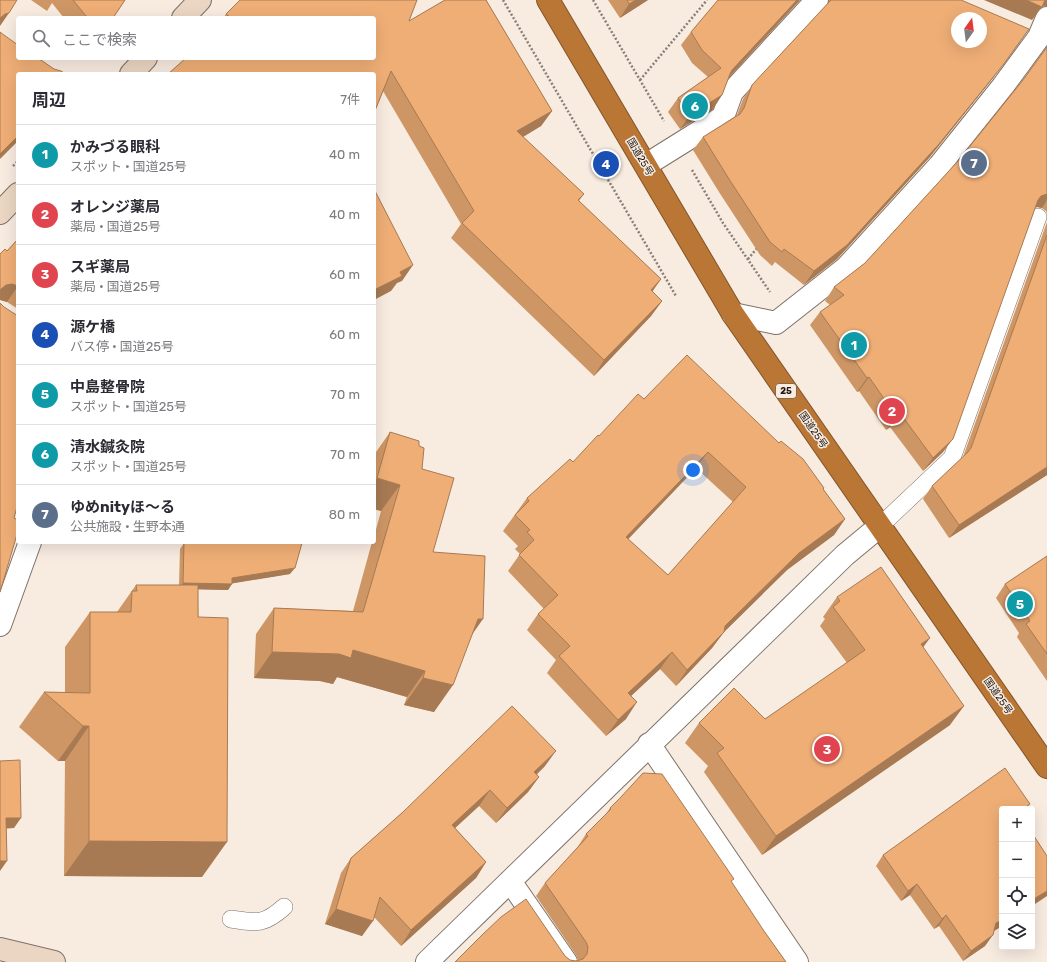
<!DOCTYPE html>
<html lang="ja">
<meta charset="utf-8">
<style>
:root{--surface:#fff;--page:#f7f7f7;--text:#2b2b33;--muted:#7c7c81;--line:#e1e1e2;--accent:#2563eb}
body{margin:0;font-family:Rubik,"Noto Sans JP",sans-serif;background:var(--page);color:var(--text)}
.controls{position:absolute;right:12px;bottom:12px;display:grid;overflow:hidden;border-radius:4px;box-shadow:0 4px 16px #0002}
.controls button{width:36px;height:36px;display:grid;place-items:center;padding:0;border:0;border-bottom:1px solid var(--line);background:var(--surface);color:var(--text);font:20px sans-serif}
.compass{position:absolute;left:951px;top:12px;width:36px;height:36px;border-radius:50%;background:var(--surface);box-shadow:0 4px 16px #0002;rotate:14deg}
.you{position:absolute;left:693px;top:470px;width:14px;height:14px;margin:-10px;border:3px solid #fff;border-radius:50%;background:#1a73e8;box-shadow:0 0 0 6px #1a73e833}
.badge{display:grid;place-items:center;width:26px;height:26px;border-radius:50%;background:var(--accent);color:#fff;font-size:13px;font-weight:700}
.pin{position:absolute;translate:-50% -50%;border:2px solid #fff;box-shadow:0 1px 4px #0006}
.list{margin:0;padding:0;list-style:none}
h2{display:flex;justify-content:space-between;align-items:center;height:52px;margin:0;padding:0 16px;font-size:17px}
h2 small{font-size:13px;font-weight:400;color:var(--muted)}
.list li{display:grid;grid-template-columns:26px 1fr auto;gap:12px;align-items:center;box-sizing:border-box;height:60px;padding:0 16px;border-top:1px solid var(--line)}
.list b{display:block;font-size:15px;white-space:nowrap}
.list p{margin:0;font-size:13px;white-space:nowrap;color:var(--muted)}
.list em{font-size:13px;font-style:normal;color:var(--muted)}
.icon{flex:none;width:22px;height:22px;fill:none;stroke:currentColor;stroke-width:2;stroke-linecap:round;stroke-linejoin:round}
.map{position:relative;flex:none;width:1047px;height:962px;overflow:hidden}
.search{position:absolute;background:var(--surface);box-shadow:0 4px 16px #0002;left:16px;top:16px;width:360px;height:44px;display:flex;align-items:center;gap:10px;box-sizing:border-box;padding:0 14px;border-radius:4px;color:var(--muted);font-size:15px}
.panel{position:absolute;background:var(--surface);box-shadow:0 4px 16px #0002;left:16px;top:72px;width:360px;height:472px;border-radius:4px}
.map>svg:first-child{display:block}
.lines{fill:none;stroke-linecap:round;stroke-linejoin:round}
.lane-casing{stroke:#7e7268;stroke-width:18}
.street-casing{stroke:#7e7268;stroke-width:24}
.secondary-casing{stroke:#7e7268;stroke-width:24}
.highway-casing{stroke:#83552a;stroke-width:24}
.path{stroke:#887f78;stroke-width:2.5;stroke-dasharray:2 2;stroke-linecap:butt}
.lane{stroke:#fff;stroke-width:17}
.street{stroke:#fff;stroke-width:22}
.secondary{stroke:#ead6c2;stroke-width:22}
.highway{stroke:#b97635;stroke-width:22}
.wall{fill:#ce9665;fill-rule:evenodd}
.shaded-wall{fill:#a77a53}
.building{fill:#efae76;stroke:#a77a53;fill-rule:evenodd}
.labels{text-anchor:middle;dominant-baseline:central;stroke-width:3;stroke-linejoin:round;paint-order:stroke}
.shield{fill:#f8ebe0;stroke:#5f5853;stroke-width:1}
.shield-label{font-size:9px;font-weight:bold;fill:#1e1916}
.street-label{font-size:10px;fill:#1e1916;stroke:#f8ebe0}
</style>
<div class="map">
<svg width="1047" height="962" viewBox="0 0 1047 962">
<rect width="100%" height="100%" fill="#f8ebe0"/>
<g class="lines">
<defs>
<path id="lane" d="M880 526 952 458 1038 217
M231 919C257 923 264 925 284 907"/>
<path id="street" d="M646 165 723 117 732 92 817 0
M733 314 776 323 846 268 939 166 1003 86 1039 37 1047 18
M0 625 30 542
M649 744 797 962
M510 881 566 962
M427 962 845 555 880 526"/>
<path id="secondary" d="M183 18 200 0
M131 74 146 58
M0 213 18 194
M0 949 54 962"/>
<path id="highway" d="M548 0 733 314 1047 767"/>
</defs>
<use href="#lane" class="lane-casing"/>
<use href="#street" class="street-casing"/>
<use href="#secondary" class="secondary-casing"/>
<use href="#highway" class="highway-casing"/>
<path class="path" d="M503 0 676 296
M593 0 664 121
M640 80 707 0
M13 166 18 161
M692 170 723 223 770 292
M748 259 758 247"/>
<use href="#lane" class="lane"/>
<use href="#street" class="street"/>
<use href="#secondary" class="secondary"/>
<use href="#highway" class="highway"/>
</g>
<path class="wall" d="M31 0H125L113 18H64L52 3 47 11Z
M240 0H417L409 21 445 0H486L552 111 541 126 523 137 584 194 579 201 661 279 652 291 662 301 651 316 594 376 451 238 461 224 383 91 374 113V74H169L186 58H374V18H223L226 14Z
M608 0H648L620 18Z
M718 0H800L729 77 722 95 713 109 680 129 668 112 678 98 708 77 692 63 681 45 691 32Z
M829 0H961L1020 42 993 78 929 158 837 259 804 285 775 262 772 266 760 255 719 192 693 150 703 137 737 115 743 99 752 85 829 2Z
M1047 47V214L1046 211 1042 208 1037 207 1035 208 943 452 923 471 890 427 886 430 859 391 857 392 810 325 820 312 830 305 825 301 834 287 865 263 958 161 1023 80Z
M1047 222V475L949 538 923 499 932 486 963 457Z
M18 239V309L7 302 1 300 7 251Z
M644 399 824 488 823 489 845 519 834 535 787 570 724 632 712 648 676 686 660 669 631 696 626 719 606 736 547 673 556 660 527 630 538 614 544 609 508 571 520 554 515 549 518 546 503 531 527 498 573 462 599 436ZM696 468 733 502 668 575 628 539Z
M390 432 419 446 422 469 433 552 472 634 434 712 404 705 407 697 337 677 333 684 320 681 254 678 256 634 274 608 353 611 372 542H374V537L381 511 374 509V455Z
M184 543 290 574 232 583 228 590 198 589 202 877 64 876 65 761H58L19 727 44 692H65V647L90 612H117L136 585H179L180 549Z
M1047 556V681L1017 637 1019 633 996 598 1005 584Z
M837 597 923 647 950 725 762 855 704 772 708 766 685 743 699 723 765 719 847 663 820 626 825 619 823 617Z
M545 766 537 774 539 777 528 792 496 823 479 806 455 828 486 862 476 878 401 946 374 917 362 936 325 924 341 873 351 858 403 812Z
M610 808 731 882 764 931 786 962H455L565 956 570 960 576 961 578 960 576 955 536 896 545 883 577 848 586 834 603 818Z
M1002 809V926L994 931 985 946 963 961 939 926 934 929 910 895 901 901 876 866 883 855Z"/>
<path class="shaded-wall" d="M636 0H648L620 18 629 4Z
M797 0H800L723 84 732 70Z
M984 0H1047V6H1045L1042 7 1032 20Z
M9 13 0 26V18L5 14Z
M86 16 92 18H85Z
M1029 29 993 78 929 158 837 259 804 285 814 271Z
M722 95 713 109 680 129 690 115Z
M552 111 541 126 506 147 517 131Z
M18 136V141L0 159V154Z
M1046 194H1047V200L1042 208 1037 207 1032 209 1041 196Z
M413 265 402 281 397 283 391 291 374 300V290L400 272Z
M661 279 650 295 651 290Z
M12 284 18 286 7 302 0 300V290L6 285Z
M662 301 651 316 594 376 604 360Z
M869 377 859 391 857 392 867 378Z
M900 413 890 427 886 430 896 416Z
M953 439 943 452 923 471 933 458Z
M708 452 696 468 614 554 626 537Z
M1047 467V475L949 538 959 525Z
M377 478 400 485 381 511 374 509V483Z
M845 519 834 535 787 570 724 632 712 648 676 686 687 670 725 626 799 553Z
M295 568 290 574 229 584H232L228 590 179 589 183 583 232 578Z
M478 619H483L464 646Z
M930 638 916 657 921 644Z
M353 650 425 671 407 697 337 677 333 684 320 681 254 678 272 652Z
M672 652 660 669 617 709 628 693Z
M423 678 453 685 434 712 404 705Z
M637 702 626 719 606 736 618 720Z
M964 706 950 725 762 855 776 836Z
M83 726H89L65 761H58Z
M556 751 545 766 524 787 534 772Z
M539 777 528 792 496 823 507 808Z
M490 790 479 806 442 840 452 825Z
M1030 804 1026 809H1023Z
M6 818H21L14 828 0 829Z
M89 841 227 842 202 877 64 876Z
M0 861H7L0 871Z
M486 862 476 878 401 946 411 930Z
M917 884 910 895 901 901 908 891Z
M1047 891V896L1032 906V900Z
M336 909 373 921 362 936 325 924Z
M946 915 939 926 934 929 942 919Z
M1002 920V926L989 934 996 923Z
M993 935 985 946 963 961 971 951Z"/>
<path class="building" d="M0 0H17L9 13 5 14 0 18Z
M73 0H125L113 18H92L86 16Z
M240 0H417L409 21 445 0H486L552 111 517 131 584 194 578 200 661 279 651 290 662 301 604 360 462 223 474 211 391 71 374 113V74H170L169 73 186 58H374V18H229L230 17 226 14Z
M627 0H636L629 4Z
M718 0H797L732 70 730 74 722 95 690 115 678 98 721 68 702 50 691 32Z
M831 0H961L1029 29 1003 65 939 144 847 245 814 271 784 249 782 252 770 242 729 179 703 137 740 114 744 108 752 85ZM957 18H981V42H957Z
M1026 0H1045L1042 7Z
M0 32 4 35 18 45V58H38L54 69 61 71 66 74H18V136L0 154Z
M1047 47V194L1041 196 1038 200 953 439 933 458 900 413 896 416 869 377 867 378 820 312 844 295 834 287 865 263 958 161 1023 80Z
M374 189 413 265 400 272 402 276 374 290Z
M1047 235V467L959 525 932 486 968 452 971 448Z
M18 239V286L12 284 6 285 1 289 0 291V254L5 249 7 251Z
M0 303 4 307 18 316V503L14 518 18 520V531L0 592Z
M687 355 779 443 781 441 803 459 824 488 823 489 845 519 799 553 725 626 724 632 687 670 672 652 628 693 637 702 618 720 559 656 570 646 538 614 558 595 519 555 534 540 527 532 530 530 515 515 529 501 527 498 570 459 573 462 598 435 599 436 638 394 644 399ZM708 452 746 487 668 575 626 537Z
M390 432 419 441V446L424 448 422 469 454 478 433 552 485 556 483 619H478L453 685 423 678 425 671 353 650 351 658 339 654 272 652 274 608 363 612 400 485 377 478Z
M184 543H302L295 568 232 578V584L183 583Z
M1047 556V654L1026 624 1030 621 1005 584Z
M881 567 930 638 921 644 964 706 776 836 717 753 724 748 699 723 734 688 765 719 865 650 833 607 840 601 837 597Z
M136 585H198V617L228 618 227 842 89 841V726H83L44 692 90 693V612H131L132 591H137Z
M512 706 556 751 534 772 539 777 507 808 490 790 452 825 486 862 411 930 380 897 373 921 336 909 351 858 403 812Z
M20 760 21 818H6L7 861H0V761Z
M1005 768 1030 804 1023 809H1002V920L996 923 993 935 971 951 946 915 942 919 917 884 908 891 883 855Z
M643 773 662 774 734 879 731 881 764 931 786 962H455L482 935 501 917 526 899 565 956 570 960 576 961 583 959 587 954 588 947 586 942 545 883 588 836 586 834 611 809 610 808 621 797Z
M1032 833 1047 856V891L1032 900Z"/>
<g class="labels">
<rect class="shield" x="776" y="384" width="20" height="14" rx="3"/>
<g class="shield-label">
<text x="786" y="391">25</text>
</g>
<g class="street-label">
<text transform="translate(640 157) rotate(59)">国道25号</text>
<text transform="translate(813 430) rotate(55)">国道25号</text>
<text transform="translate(998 696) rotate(55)">国道25号</text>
</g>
</g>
</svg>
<div class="controls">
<button>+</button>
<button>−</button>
<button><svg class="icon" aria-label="locate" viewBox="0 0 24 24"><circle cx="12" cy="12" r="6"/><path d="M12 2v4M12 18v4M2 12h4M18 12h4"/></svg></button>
<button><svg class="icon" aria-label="layers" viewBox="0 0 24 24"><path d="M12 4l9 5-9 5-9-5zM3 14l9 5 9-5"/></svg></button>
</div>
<svg class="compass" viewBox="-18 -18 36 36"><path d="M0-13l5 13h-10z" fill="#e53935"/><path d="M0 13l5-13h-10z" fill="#7c7c81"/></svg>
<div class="you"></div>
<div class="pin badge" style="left:854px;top:345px;background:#0f9aa8">1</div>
<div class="pin badge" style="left:892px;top:411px;background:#e0444e">2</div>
<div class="pin badge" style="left:827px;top:749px;background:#e0444e">3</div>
<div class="pin badge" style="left:606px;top:164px;background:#1a4fb4">4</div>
<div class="pin badge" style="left:1020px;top:604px;background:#0f9aa8">5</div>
<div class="pin badge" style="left:695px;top:106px;background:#0f9aa8">6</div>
<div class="pin badge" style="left:974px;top:163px;background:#5c6f8a">7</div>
<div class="search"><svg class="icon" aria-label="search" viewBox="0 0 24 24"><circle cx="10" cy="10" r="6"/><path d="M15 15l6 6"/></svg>ここで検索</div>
<section class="panel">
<h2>周辺<small>7件</small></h2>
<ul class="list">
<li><span class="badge" style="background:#0f9aa8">1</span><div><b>かみづる眼科</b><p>スポット · 国道25号</p></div><em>40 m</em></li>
<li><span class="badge" style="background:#e0444e">2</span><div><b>オレンジ薬局</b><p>薬局 · 国道25号</p></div><em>40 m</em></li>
<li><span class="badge" style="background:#e0444e">3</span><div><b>スギ薬局</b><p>薬局 · 国道25号</p></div><em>60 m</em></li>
<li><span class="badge" style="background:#1a4fb4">4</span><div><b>源ケ橋</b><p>バス停 · 国道25号</p></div><em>60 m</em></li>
<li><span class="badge" style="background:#0f9aa8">5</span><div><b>中島整骨院</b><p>スポット · 国道25号</p></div><em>70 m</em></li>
<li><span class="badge" style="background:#0f9aa8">6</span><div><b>清水鍼灸院</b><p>スポット · 国道25号</p></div><em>70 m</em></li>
<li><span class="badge" style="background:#5c6f8a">7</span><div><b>ゆめnityほ〜る</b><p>公共施設 · 生野本通</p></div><em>80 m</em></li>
</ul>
</section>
</div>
